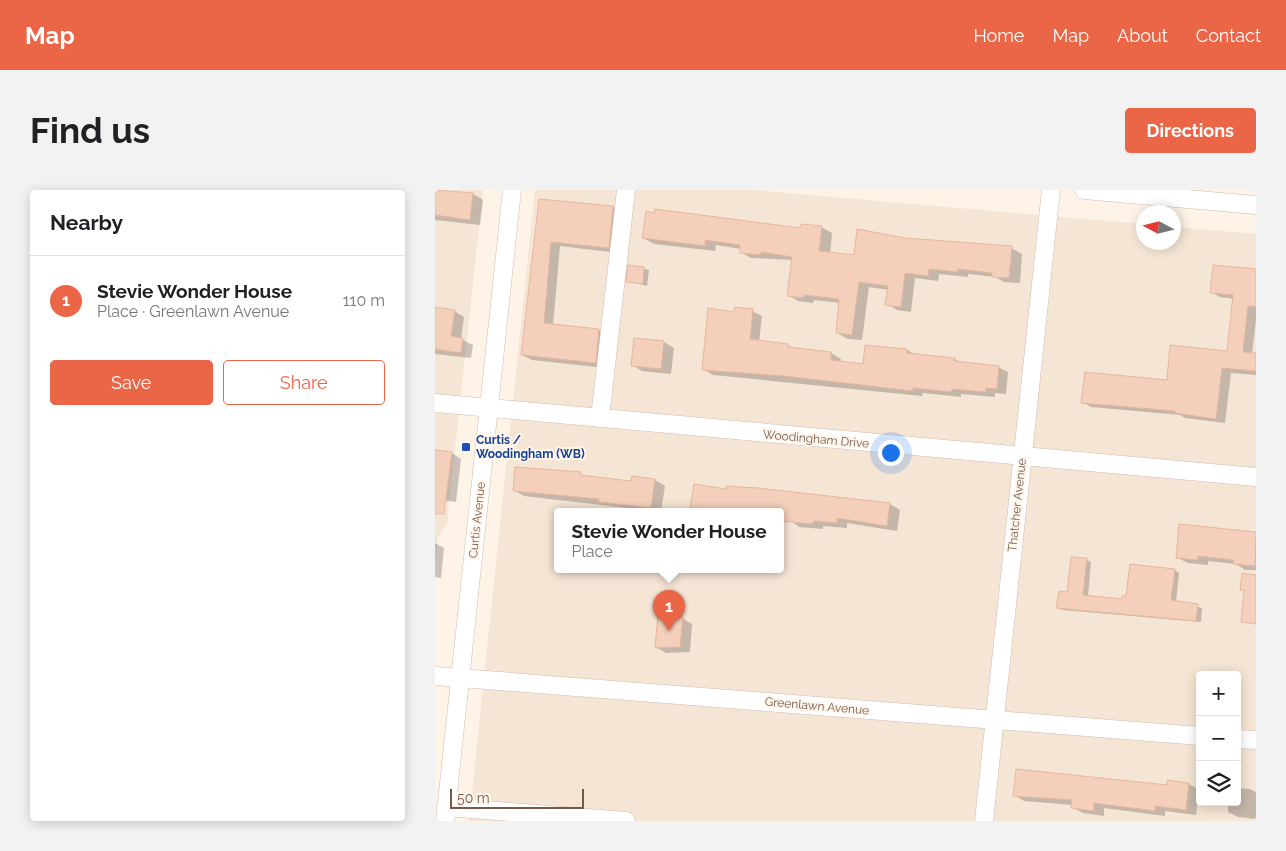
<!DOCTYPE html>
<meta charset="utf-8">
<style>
:root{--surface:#fff;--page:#f2f2f2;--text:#202124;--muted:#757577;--line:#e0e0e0;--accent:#eb6547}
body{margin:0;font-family:Raleway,sans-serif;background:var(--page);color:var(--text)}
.controls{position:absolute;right:15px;bottom:15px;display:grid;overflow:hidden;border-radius:5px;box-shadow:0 2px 12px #0003}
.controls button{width:45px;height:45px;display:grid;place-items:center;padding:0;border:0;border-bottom:1px solid var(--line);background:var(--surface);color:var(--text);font:25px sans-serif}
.compass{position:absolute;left:701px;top:15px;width:45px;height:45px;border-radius:50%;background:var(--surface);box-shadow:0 2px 12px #0003;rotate:277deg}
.scale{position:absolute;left:15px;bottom:12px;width:134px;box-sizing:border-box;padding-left:5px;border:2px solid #785849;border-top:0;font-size:14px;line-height:18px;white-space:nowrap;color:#785849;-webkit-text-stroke:4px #fff7ed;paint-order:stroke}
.you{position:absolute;left:455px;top:262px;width:18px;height:18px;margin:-12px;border:4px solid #fff;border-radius:50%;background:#1a73e8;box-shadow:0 0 0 8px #1a73e833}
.badge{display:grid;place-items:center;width:32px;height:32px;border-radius:50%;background:var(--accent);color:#fff;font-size:16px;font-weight:700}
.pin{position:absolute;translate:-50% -41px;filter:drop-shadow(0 1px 2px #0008)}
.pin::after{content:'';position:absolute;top:26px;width:18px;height:15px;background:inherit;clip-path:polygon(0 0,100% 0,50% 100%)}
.popup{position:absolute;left:119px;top:318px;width:230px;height:65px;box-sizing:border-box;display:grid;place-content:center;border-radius:5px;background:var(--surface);filter:drop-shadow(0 1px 4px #0005);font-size:16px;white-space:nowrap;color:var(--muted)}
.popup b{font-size:19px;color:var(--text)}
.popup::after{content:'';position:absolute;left:50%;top:100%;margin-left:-10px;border:10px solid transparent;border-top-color:var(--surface)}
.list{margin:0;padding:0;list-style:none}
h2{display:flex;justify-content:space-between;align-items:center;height:65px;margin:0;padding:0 20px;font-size:21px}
h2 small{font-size:16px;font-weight:400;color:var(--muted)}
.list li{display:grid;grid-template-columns:32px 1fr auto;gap:15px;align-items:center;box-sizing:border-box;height:90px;padding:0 20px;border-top:1px solid var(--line)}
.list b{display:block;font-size:19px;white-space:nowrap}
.list p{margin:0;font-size:16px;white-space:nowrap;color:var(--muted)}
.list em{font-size:16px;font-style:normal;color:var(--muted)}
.actions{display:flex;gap:10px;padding:15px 20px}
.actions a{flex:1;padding:11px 0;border:1px solid var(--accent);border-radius:5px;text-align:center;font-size:18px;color:var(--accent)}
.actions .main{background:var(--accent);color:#fff}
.icon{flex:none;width:28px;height:28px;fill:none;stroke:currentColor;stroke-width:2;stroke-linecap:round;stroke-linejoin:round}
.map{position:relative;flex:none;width:821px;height:631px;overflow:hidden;border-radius:5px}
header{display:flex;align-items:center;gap:30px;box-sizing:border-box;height:70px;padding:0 25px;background:var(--accent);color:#fff}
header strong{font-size:24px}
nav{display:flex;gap:28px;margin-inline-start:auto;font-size:18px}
.intro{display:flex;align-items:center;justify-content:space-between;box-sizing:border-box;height:120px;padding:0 30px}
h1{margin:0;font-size:35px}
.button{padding:12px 22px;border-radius:5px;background:var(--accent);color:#fff;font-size:18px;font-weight:700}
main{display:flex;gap:30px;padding:0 30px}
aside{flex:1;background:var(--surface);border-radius:5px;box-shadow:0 2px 12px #0003}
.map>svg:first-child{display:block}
.residential{fill:#f5e5d4;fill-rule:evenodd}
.shadow{fill:#0003}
.building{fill:#f4d0bc;stroke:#e7b69c}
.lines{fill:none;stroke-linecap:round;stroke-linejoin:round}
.minor-casing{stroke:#d2bcad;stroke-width:19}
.minor{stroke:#fff;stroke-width:18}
.transit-dot{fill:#1a4fb4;stroke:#fff7ed;stroke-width:2}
.labels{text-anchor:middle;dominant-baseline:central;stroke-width:4;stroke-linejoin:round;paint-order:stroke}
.street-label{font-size:12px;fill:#785849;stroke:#fff7ed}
.transit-label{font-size:12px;font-weight:bold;fill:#164399;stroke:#fff7ed;text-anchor:start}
</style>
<header>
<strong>Map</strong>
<nav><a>Home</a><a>Map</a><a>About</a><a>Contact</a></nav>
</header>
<div class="intro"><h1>Find us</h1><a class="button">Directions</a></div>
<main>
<aside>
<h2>Nearby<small></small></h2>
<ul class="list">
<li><span class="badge">1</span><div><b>Stevie Wonder House</b><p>Place · Greenlawn Avenue</p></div><em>110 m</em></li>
</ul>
<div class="actions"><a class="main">Save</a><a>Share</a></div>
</aside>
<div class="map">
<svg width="821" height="631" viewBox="0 0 821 631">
<rect width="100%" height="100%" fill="#fdf3e6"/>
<path class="residential" d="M0 0H48L12 333 3 347 0 371Z
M100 0H317L708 34V52H738L739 37 821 44V631H34ZM123 322H345V380H123ZM765 485H802V612H765Z"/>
<path class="shadow" d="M0 0 38 4 48 10 45 35 0 30Z
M105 11 178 17 187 23 183 63 125 56 118 135 164 140 174 145 170 178 97 170 87 165Z
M386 37 397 43 395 64 420 66 469 49 576 58 587 64 585 93 569 92 560 87 533 84V87L504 84 503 91 480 88 476 122 462 120 452 114 454 100 434 97 427 150 413 149 402 143 405 113 379 110 378 113 363 111 353 105 358 70 316 68 306 62V59L281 55 280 61 219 54 208 48Z
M194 76 214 80 212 96 193 91Z
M821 80V130L817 164H821V185L796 183 790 233 750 228 745 225 656 217 647 212 733 191 793 163 799 109 785 107 776 102Z
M0 119 19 121 29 127 26 149 38 155 36 168 0 164Z
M317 121 327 126 324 152 352 155 360 159 396 163 406 169 405 173 429 176 432 156 472 160 481 165 519 169 527 173 563 177 573 182 571 204 560 203V207L526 204V207L488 203 487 206 278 185 268 179 300 123Z
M200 149 229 152 239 158 236 184 207 181 197 175Z
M0 261 17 263 26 269 21 312 0 309Z
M145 284 151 287 197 292 198 287 220 290 230 296 226 322 89 306 79 300Z
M323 299 455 314 465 320 462 341 412 333V338L388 336V339L364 337 345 322H264L256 318 292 301Z
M745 336 821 343V380H810L801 374 773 371V375L753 373 743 368Z
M0 353 9 358 6 388 0 387Z
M652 370 656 372 653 406 688 410 740 380 744 383 741 412 767 418 766 432 628 420 623 418Z
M247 428 257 434 255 462 231 463 221 457Z
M754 594 764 600 761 625 730 621V626L669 618V626L648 623 637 617 638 615 589 611 579 605Z
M802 598 815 599 821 602V629L803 627 793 622V612H802Z"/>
<path class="building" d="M0 0 38 3 35 30 0 25Z
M104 9 178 16 174 58 116 52 109 133 164 139 161 173 86 165Z
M220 19 365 38 366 34 387 36 384 61 419 65 422 39 470 48 577 56 574 88 557 87V83L523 79V82L494 79 493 86 470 83 466 117 450 115 453 96 424 92 417 145 401 143 404 109 369 105 368 108 352 106 357 67 326 62V65L305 63V55L270 50V56L207 48 211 21 219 23Z
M193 75 209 77 208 94 191 92Z
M778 75 821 79V117L813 116 808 162 821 163V181L787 178 781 229 740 223V221L646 213 650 182 732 190 735 155 792 161 798 105 775 103Z
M0 117 20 120 16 146 28 148 26 163 0 159Z
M300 117 318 119 315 149 353 154V157L396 162V170L428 174 430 155 472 159V163L520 168 519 171 564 176 562 199 551 198 550 202 517 199 516 202 478 198V201L349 186 267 180 273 118 299 122Z
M199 148 229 151 226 179 196 176Z
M0 260 17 262 9 324H0Z
M80 277 146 282 145 285 196 291 197 286 220 289 216 318 164 312V309L78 301Z
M259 294 291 299V296L323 298 455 313 452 336 402 328V333L378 331V334L345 331V322L280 319 279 322 255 318Z
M744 334 821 342 820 376 798 374 799 370 763 366V370L741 368Z
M636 367 652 368 648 405 687 409V406H691L695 374 740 379 736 410 763 414 761 431 621 418 624 401 632 402Z
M807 383 821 385V434L806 432 809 400H805Z
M223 425 248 427 245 457 220 458Z
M581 579 732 595V590L754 593 751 620 720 616V621L659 613V621L636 618 637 610 578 606Z"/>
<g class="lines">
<defs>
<path id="minor" d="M649 0 821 15
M0 213 821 287
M165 228 191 0
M0 486 765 546
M802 549 821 550
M11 617 191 631
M10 631 77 0
M549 631 616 0"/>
</defs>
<use href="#minor" class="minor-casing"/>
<use href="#minor" class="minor"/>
</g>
<rect class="transit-dot" x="26" y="252" width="10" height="10" rx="2.5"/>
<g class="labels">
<g class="street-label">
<text transform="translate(381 249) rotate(5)">Woodingham Drive</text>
<text transform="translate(582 315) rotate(-84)">Thatcher Avenue</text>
<text transform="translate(42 330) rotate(-84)">Curtis Avenue</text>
<text transform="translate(382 516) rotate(5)">Greenlawn Avenue</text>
</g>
<g class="transit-label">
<text x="41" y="250">Curtis /<tspan x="41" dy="14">Woodingham (WB)</tspan></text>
</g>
</g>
</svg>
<div class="controls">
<button>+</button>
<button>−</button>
<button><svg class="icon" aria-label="layers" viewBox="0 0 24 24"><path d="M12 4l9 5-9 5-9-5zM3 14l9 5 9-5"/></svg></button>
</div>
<svg class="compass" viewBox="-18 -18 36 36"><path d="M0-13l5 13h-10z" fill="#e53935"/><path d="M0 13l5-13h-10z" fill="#757577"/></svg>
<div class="scale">50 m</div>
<div class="you"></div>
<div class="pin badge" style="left:234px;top:441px">1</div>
<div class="popup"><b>Stevie Wonder House</b>Place</div>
</div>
</main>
